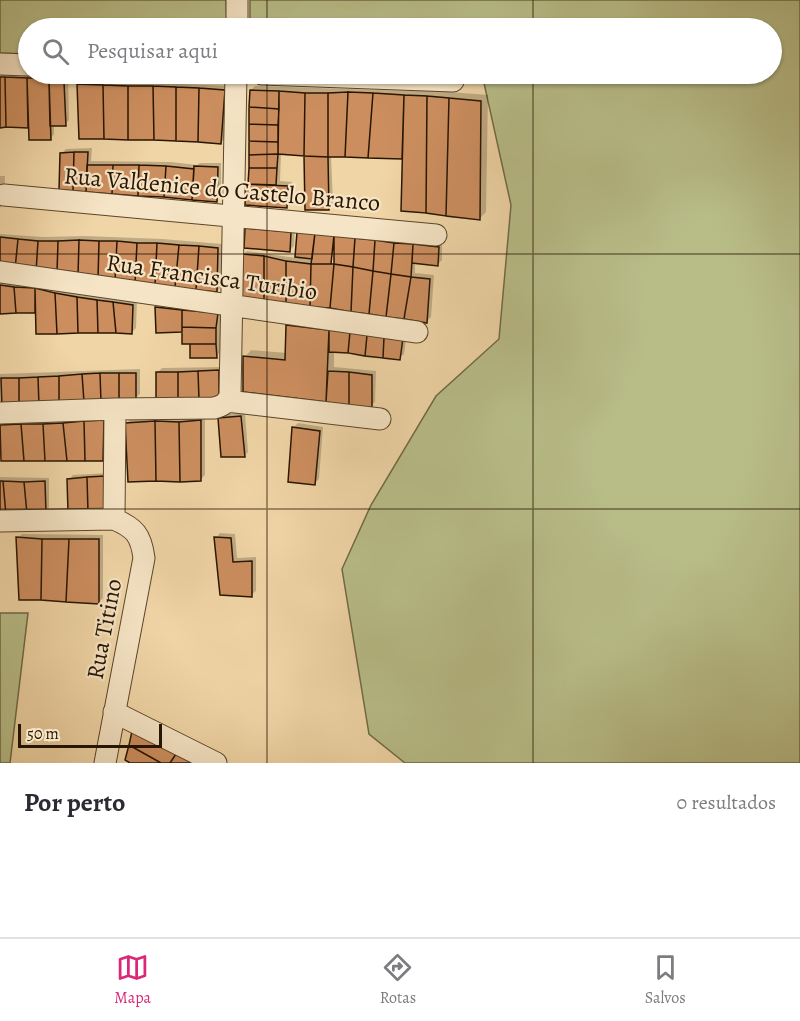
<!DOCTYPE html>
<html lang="pt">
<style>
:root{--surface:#fff;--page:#f7f7f7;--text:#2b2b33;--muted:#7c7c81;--line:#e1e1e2;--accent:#db2777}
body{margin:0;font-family:Alegreya,serif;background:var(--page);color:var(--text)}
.scale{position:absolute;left:18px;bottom:15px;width:144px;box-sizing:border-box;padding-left:6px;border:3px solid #281602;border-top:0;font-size:16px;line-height:21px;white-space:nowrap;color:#281602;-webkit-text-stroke:4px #f5e4c5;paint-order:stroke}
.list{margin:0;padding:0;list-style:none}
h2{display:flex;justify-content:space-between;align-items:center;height:78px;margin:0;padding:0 24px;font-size:26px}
h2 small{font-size:20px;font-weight:400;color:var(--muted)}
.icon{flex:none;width:33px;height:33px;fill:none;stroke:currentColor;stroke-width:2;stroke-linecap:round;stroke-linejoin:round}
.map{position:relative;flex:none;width:800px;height:763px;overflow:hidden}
.search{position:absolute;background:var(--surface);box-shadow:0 2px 4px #0004;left:18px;right:18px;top:18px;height:66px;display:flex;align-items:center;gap:15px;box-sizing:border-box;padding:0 21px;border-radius:33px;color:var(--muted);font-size:22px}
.sheet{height:174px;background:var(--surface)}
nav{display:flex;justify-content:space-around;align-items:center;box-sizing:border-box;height:84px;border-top:2px solid var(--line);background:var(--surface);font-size:16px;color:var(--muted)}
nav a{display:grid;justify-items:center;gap:3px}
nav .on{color:var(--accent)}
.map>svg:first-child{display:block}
.green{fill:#b8bd88;stroke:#706a45;stroke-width:1.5}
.shadow{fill:#0003;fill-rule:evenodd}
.building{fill:#cc8e5f;stroke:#281602;stroke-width:1.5}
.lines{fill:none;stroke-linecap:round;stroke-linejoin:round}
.street-casing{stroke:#5a462b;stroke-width:23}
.street{stroke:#f5e4c5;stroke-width:21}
.grid{fill:none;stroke:#281602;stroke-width:1.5;stroke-opacity:0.55}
.labels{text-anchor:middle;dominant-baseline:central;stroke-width:4.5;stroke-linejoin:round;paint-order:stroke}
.street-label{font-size:24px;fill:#281602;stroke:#f5e4c5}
</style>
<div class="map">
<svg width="800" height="763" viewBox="0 0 800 763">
<rect width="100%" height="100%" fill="#f0d5a6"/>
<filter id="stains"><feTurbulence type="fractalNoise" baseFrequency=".00333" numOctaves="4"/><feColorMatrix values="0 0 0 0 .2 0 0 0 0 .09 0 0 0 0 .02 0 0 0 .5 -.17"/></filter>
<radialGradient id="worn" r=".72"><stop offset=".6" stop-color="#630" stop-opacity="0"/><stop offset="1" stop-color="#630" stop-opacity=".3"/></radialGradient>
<path class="green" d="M0 0H226L227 28H28V54L0 53Z
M250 0H800V763H405L369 734 342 569 371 505 436 396 499 339 511 205 482 74H772V28H250Z
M0 613H28L10 763H0Z"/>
<path class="shadow" d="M0 73 52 74 53 78H68L69 120 65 124 54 125V134L50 139 30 127H0Z
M83 80 229 86 225 138 221 143 81 137 79 84Z
M255 86 409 91 412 89 488 95 486 212 479 219 404 157 331 155 333 204 328 209 305 155 281 153 280 181 292 182 291 202 287 206 247 185 250 182 251 90Z
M92 148 91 161 171 162 197 165 200 163H221V196L216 200 61 188 62 153 66 149Z
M0 176H5L4 204 0 208Z
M251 224 295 228 294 246 289 251 247 228Z
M303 228 442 243V260L437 265 415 262V273L434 275 431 317 427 321 243 255 247 251 296 258 299 233ZM332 238H334L335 266H329Z
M0 234 43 237 85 236 163 239 222 244 221 287 217 291 0 265Z
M0 281 137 301 136 328 132 332 37 312H0Z
M161 303 222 309 220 352 216 357 184 331 156 307Z
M294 319 407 334 404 354 399 358 334 351V367L376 371 375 402 371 406 245 390V357L251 350 287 353V325Z
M223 367 222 394 218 399 158 372 162 368Z
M140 369V394L135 398 0 406V374Z
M245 413 248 452 244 456 219 418 224 414Z
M205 416V475L201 479 127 423 131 419Z
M108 417 107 455 103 459 0 458V422Z
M298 423 323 427 319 479 315 483 293 428Z
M109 473V506L69 480 73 475Z
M0 477 49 478V507L45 512 0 513Z
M220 533 235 534 237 558 256 557V591L251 595 216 538Z
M22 534 103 535V598L99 602 18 538Z"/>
<path class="building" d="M0 77H5L6 127 0 128Z
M5 77 27 78 28 128 6 127Z
M27 78H49L51 140H29Z
M49 82H64L66 126H50Z
M77 84 103 85 104 139H79Z
M103 85 128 86V140L104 139Z
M128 86H153L154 140H128Z
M153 86 176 87V141L154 140Z
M176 87 199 88 198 142 176 141Z
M199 88 225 90 221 144 198 142Z
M250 90 279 91V109L249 107Z
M279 91 305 93 304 156 278 154Z
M348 92 345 157H328V93Z
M348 92 373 93 368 158 345 157Z
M305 93H328V157L304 156Z
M373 93 404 95 402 159 368 158Z
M404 95 427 96 426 213 401 211Z
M427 96 449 98 446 216 426 213Z
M449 98 481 101 480 220 446 216Z
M249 107 279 109 278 125 249 124Z
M249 124 278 125V142L249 141Z
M249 141 278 142V154L249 155Z
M74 152H88L86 192 73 191Z
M74 152 73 191 59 190 60 153Z
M278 154 277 168H249V155Z
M304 156 328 157 329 210H305Z
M87 165H113L112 194 86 192Z
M113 165H139L138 196 112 194Z
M139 165 166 166 164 197 138 196Z
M166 166 194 169 192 200 164 197Z
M194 166 218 167 217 202 192 200Z
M249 168H277L276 185 248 184Z
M245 184 288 186 287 208 245 205Z
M245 228 291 232 290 252 244 248Z
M297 232 315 233 312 259 295 257Z
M315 233 334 235 331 264H311Z
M334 235 355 238 353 267 334 264Z
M0 237 18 239 15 269 0 266Z
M355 238 375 240 373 271 353 267Z
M18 239 38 241 36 272 15 269Z
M79 240 99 241 98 279 78 276Z
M79 240 78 276 57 273 58 241Z
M375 240 394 243 391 274 373 271Z
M38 241H58L57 273 36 272Z
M99 241H117L115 281 98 279Z
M117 241 137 243 135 283 115 281Z
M137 243H157L155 285 135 283Z
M157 243 179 245 175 287 155 285Z
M394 243 413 244 411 277 391 274Z
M413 244 439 247 438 266 412 263Z
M179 245 199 246 196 290 175 287Z
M199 246 218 248 217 292 196 290Z
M242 254 264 256V301L241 298Z
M264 256 286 261V305L264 301Z
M286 261 311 264 310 307 286 305Z
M311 264H334L330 308 310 307Z
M334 264 353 267 351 312 330 308Z
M353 267 373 271 369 314 351 312Z
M373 271 391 274 386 317 369 314Z
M391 274 411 277 404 319 386 317Z
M411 277 430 279 427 323 404 319Z
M0 285 14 287 16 313 0 314Z
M14 287 35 288V313H16Z
M35 288 55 293 57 334H36Z
M55 293 77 297 78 333 57 334Z
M77 297 97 300 98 333H78Z
M97 300 113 302 116 333H98Z
M113 302 133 305 132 334 116 333Z
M155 307 182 310V332L156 333Z
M182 310 218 313 216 328 182 327Z
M286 325 329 330 326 402 243 392V356L285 360Z
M182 327 216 328V344H182Z
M329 330 350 332 348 353 329 352Z
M350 332 367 335 365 356 348 353Z
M367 335 384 337 383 358 365 356Z
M384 337 403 338 400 360 383 358Z
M190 344H216L217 358H190Z
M219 370V400H199L198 371Z
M198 371 199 400H178V372Z
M328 371 349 372V406L326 402Z
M156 372H178V400L156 399Z
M349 372 372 375V408L349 406Z
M100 373H119V400L101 402Z
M100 373 101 402H84L82 374Z
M119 373H136V400H119Z
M82 374 84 402 59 406V376Z
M59 376V406H39L38 377Z
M38 377 39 406 19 407V378Z
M1 378H19V407L2 408Z
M241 416 245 457H221L218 418Z
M104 420 103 461H85L84 421Z
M201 420V481L180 482 179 422Z
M84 421 85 461H67L63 423Z
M155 421 156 481 128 482 125 423Z
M155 421 179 422 180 482 156 481Z
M63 423 67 461H45L43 424Z
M21 424H43L45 461H24Z
M21 424 24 461H1L0 425Z
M292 427 320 431 315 485 288 482Z
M105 476V512H88L87 477Z
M87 477 88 512H68L67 479Z
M0 481H3L6 515 0 514Z
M3 481 24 482 27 514 6 515Z
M45 481 46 513 27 514 24 482Z
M16 537 42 539 41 600H19Z
M214 537 231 538 233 562 252 561V597L220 595Z
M42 539H69L66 602 41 600Z
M69 539H99V604L66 602Z
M132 731 176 754 170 763H161L129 745Z
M129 745 161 763H130L125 760Z
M176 754 193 763H170Z"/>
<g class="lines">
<defs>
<path id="street" d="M237 28V0
M0 64 28 65
M262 74 453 81
M4 195 436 235
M0 272 417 332
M227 401 380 419
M0 413 115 409 214 408C222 406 226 404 230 396L236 74
M114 519 115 409
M0 521 114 519C135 528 141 535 144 558L105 763
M114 712 216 763"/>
</defs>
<use href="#street" class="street-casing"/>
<use href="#street" class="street"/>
</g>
<path class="grid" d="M267 0V28M533 0V28M267 74V763M533 74V763M0 254H800M0 509H800"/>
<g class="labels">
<g class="street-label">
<text transform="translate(222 189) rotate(5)">Rua Valdenice do Castelo Branco</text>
<text transform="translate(212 277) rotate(8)">Rua Francisca Turibio</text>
<text transform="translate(104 629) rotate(-79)">Rua Titino</text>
</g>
</g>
<rect width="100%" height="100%" filter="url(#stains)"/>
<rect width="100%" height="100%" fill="url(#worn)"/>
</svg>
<div class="scale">50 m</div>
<div class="search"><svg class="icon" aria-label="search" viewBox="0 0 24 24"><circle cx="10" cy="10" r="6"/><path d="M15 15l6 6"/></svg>Pesquisar aqui</div>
</div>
<section class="sheet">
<h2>Por perto<small>0 resultados</small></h2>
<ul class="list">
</ul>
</section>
<nav>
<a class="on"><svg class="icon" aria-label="map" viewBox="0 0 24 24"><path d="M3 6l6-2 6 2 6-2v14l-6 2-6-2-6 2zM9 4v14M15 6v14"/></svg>Mapa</a>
<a><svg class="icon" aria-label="directions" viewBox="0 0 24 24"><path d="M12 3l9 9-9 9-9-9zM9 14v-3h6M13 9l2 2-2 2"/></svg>Rotas</a>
<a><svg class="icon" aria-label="saved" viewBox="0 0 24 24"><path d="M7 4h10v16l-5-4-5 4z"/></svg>Salvos</a>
</nav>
